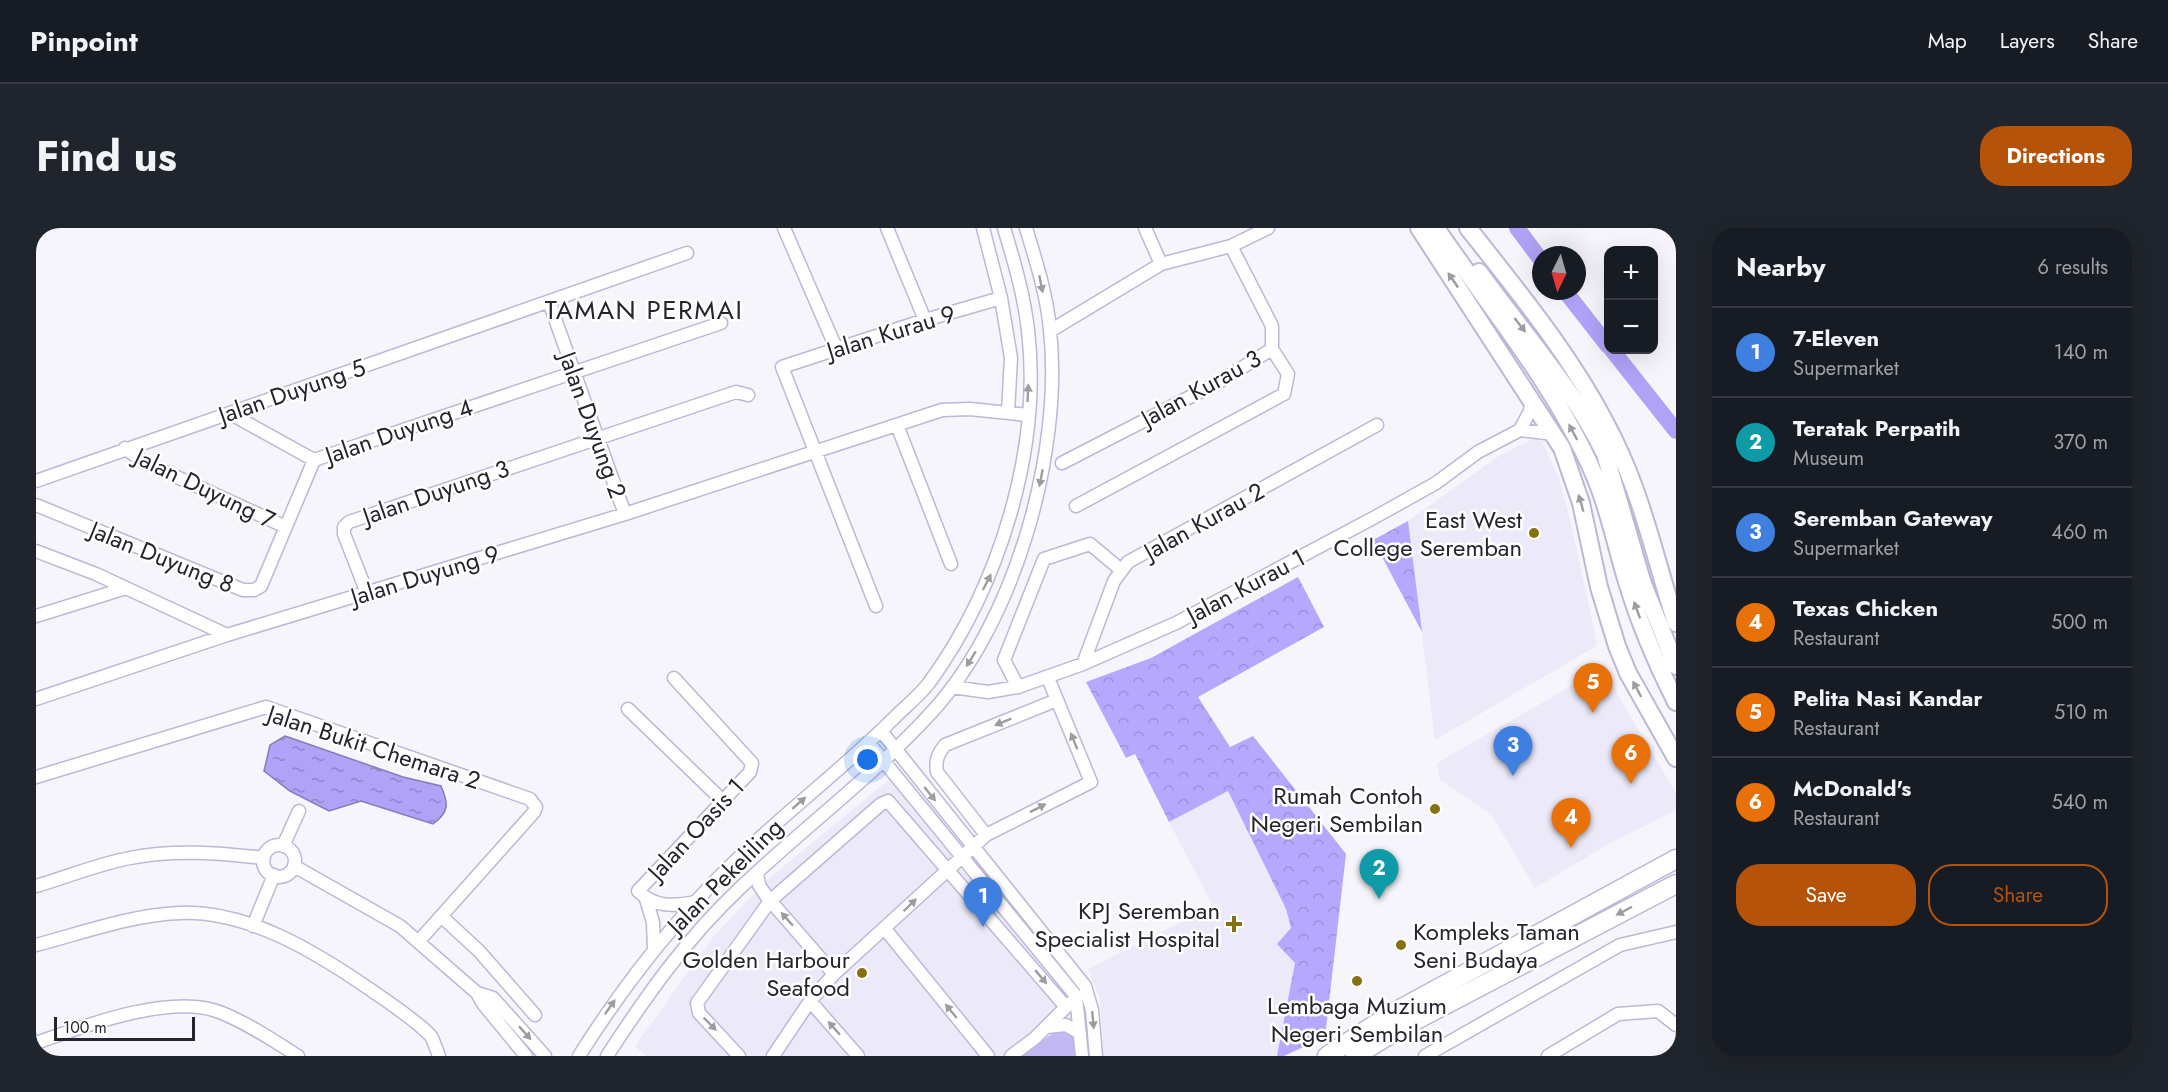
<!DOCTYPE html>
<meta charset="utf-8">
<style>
:root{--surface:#171b24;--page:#20242c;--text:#f1f3f6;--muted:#9ea1a6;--line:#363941;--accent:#b45309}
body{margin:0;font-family:Jost,sans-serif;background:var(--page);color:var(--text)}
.controls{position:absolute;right:18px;top:18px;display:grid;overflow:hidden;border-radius:12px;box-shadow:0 6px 24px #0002}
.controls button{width:54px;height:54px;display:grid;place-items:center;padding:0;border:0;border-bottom:2px solid var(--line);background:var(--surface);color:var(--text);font:30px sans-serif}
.compass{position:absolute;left:1496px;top:18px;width:54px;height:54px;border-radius:50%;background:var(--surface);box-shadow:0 6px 24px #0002;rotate:185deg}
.scale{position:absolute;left:18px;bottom:15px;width:141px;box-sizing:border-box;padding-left:6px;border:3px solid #25242f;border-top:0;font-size:16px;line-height:21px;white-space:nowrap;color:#25242f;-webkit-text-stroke:4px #fff;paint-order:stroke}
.you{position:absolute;left:832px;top:532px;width:21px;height:21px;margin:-15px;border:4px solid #fff;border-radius:50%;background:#1a73e8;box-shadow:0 0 0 9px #1a73e833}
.badge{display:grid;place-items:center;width:39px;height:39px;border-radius:50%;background:var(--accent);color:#fff;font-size:20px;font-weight:700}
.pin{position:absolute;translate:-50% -50px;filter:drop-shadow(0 2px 3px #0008)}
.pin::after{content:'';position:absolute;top:32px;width:21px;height:18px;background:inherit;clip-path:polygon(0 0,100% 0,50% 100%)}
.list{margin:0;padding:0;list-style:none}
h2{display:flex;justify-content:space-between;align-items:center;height:78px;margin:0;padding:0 24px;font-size:26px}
h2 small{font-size:20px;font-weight:400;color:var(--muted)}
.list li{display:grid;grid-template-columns:39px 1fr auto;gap:18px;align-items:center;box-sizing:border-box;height:90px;padding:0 24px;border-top:2px solid var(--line)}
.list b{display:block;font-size:22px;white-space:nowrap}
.list p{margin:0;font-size:20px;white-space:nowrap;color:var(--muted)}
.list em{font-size:20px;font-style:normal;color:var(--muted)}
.actions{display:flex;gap:12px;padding:18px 24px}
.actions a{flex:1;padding:14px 0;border:2px solid var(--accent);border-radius:24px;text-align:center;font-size:21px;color:var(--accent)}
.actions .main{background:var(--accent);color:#fff}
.map{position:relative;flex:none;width:1640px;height:828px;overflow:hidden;border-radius:24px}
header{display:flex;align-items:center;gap:36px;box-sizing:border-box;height:84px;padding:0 30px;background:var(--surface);border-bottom:2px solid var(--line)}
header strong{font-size:28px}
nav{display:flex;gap:33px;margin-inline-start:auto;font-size:21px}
.intro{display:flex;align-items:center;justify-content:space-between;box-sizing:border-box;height:144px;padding:0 36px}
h1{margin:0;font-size:42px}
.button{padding:15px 27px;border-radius:24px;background:var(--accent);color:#fff;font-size:21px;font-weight:700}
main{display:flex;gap:36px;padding:0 36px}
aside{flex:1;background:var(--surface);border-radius:24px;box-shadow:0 6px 24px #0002}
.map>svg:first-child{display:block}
.built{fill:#eceaf9}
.green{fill:#c1b8f4}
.forest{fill:url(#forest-crowns)}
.water{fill:url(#water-ripples);stroke:#867cbb;stroke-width:1.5}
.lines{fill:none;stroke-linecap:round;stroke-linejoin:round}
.river{stroke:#b0a2f7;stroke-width:16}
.minor-casing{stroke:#bcb8d6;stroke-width:15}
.major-casing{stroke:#bcb8d6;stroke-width:20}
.highway-casing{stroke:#bcb8d6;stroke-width:21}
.minor{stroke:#fff;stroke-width:12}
.major{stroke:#fff;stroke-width:16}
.highway{stroke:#fff;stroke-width:18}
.oneway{fill:#9d9ca1}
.poi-dot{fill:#867010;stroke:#fff;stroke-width:2}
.labels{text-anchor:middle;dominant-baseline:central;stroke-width:5;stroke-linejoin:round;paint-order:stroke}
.street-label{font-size:24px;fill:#25242f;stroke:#fff}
.poi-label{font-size:24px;fill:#25242f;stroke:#fff;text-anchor:end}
.neighbourhood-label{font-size:26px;letter-spacing:1.5px;fill:#25242f;stroke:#fff}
</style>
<header>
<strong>Pinpoint</strong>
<nav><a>Map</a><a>Layers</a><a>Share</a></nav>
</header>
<div class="intro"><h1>Find us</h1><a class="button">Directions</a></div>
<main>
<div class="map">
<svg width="1640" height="828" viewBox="0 0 1640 828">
<defs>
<pattern id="forest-crowns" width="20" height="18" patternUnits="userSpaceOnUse" patternTransform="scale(1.5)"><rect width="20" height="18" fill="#b6a8fe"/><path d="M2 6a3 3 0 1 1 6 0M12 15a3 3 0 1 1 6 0" fill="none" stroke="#9c90da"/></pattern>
<pattern id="water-ripples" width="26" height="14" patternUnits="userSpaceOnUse" patternTransform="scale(1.5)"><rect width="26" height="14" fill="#b0a2f7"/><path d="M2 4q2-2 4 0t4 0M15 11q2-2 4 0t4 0" fill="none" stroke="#8f84c8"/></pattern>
</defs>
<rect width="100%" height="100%" fill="#f5f5fb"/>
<path class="built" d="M1497 211 1506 213 1522 248 1535 295 1561 416 1559 419 1399 512 1372 293 1463 228Z
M1566 440 1640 565V582L1571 617 1499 660 1455 586 1404 552 1401 535Z
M856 549 1023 752 1039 779 1045 828H610L599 818 677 709 731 652Z
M1192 563 1250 681 1255 701 1259 735 1241 828H1068L1064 771 1052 741 1177 678 1133 594Z"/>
<path class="green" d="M1023 801 1037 805 1042 828H984Z"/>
<path class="forest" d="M1372 293 1386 404 1337 312Z
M1262 349 1288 399 1162 469 1194 519 1217 508 1310 626 1289 809 1248 828H1241L1259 735 1241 716 1255 700 1250 681 1192 563 1133 594 1099 526 1090 530 1050 454 1115 430Z"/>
<path class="water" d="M249 508 367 549 405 558C413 576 413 584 397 596L325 573 293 583 254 563 228 543 234 517Z"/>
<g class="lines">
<path class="river" d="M1481 0 1505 32
M1529 63 1572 118
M1576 122 1640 203"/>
<defs>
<path id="minor" d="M748 0 800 120
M851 0 889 92
M947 0 965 70 975 130 972 184
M1109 0 1125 36
M513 74 589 286
M1014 103 1125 36 1195 18 1232 0
M195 186 278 232 685 95
M861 197 915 336
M1484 202 1494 183 1496 171
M89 220 106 233 250 299
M1026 235 1183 154 1236 121V98L1195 18
M0 253 651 25
M0 277 207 362H218L225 358 278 232
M1040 278 1248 166 1252 146 1236 121
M0 323 60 346 191 407
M331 365 308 306V299L313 294 700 164 712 167
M840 378 746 139 889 92 965 70
M0 388 90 360
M1047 436 1078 353 1092 334 1341 197
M638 450 716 535 714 544 602 663C619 680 638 678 659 674
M916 459 952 464 982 459 1047 436 1140 395 1341 288 1400 255 1442 224 1484 202 1518 206
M982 459 968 432 1008 331 1054 316 1085 342
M0 471 191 407 589 286 906 182 934 181 991 187
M592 481 687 573
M845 503 1049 758 1056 782 1060 828
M832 514 1040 768 1046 828
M0 549 230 479 494 571 500 579 498 584 382 714
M950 607 901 544C899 532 902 526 909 517L1021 472
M227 633a16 16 0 1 1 32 0a16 16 0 1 1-32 0Z
M247 618 263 583
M258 638 364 698 441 765
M721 645 723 657 731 669 798 746
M0 658C31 649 62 636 94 630 138 621 184 625 228 630
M610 671 617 694 618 721
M405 688 443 723 499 787
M217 698 238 647
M849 701 952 828
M0 717C46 705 95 687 143 685 211 682 278 723 332 760 352 774 376 789 394 807 398 812 400 821 403 828
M774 773 822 828
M1010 799 1030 797 1044 805
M0 815C48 798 137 764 186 785 213 796 238 813 262 828
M490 828 448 777 441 765 457 770 509 828
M543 828C591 752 646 682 713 620 760 576 812 536 858 490 869 479 883 468 893 455 963 359 1006 221 992 102 988 67 978 33 968 0
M571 828C610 768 651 710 703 661 765 602 836 549 894 486 979 395 1027 224 1014 102 1011 67 1000 33 990 0
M703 828 663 785 661 775 734 673 845 576 852 573 1030 779
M737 828 774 773 798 746 950 607 1055 554 1012 450
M975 828 999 810 1034 775
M1389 828 1584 717 1640 704
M1512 828 1582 786 1622 783 1640 797"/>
<path id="major" d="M1383 0 1526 220 1545 275 1563 359 1581 418 1592 445 1640 530
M1400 0C1453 78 1519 157 1557 244 1573 279 1580 320 1592 357 1604 397 1621 436 1640 474
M1432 0C1485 67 1542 136 1579 214 1607 271 1620 334 1640 395
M1443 44C1486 104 1536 158 1569 226L1607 356 1640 438"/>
<path id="highway" d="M1291 828 1355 786 1640 631
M1319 828 1363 801 1640 656"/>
</defs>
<use href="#minor" class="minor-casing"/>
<use href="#major" class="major-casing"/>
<use href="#highway" class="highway-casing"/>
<use href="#minor" class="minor"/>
<use href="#major" class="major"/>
<use href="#highway" class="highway"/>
</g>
<defs><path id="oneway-solid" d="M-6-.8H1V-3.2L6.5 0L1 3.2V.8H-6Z" transform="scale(1.5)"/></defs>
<g class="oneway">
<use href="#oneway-solid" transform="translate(1417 52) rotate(-124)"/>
<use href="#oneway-solid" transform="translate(1005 56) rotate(79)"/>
<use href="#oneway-solid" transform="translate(1484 97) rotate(52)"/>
<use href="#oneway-solid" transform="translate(992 165) rotate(-87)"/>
<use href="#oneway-solid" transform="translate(1537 204) rotate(-118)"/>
<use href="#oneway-solid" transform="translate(1005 250) rotate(101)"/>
<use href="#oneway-solid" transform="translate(1545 275) rotate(-106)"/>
<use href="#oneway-solid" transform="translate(951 354) rotate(-63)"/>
<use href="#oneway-solid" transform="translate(1601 382) rotate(-110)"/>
<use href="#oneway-solid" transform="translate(935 431) rotate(122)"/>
<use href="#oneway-solid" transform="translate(1601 461) rotate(-118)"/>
<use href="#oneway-solid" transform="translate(967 494) rotate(158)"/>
<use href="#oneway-solid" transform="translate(1038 513) rotate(-112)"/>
<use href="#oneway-solid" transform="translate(894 566) rotate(51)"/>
<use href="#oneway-solid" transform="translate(763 575) rotate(-41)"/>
<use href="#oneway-solid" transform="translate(1002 580) rotate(-27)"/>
<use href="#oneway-solid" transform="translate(874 677) rotate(-44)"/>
<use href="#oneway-solid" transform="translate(1588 683) rotate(152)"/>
<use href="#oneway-solid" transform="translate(751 691) rotate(-132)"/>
<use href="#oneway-solid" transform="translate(1005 749) rotate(50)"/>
<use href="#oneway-solid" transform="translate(574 779) rotate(-55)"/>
<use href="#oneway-solid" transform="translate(915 783) rotate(-129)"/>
<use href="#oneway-solid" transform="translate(1057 792) rotate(85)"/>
<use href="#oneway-solid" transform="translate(674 796) rotate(45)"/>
<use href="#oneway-solid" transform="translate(798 800) rotate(-131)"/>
<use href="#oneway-solid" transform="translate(489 805) rotate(48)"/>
</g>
<g class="poi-dot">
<circle cx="1498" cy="305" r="6"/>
<circle cx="1399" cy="581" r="6"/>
<path d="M1195 687h6v6h6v6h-6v6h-6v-6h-6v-6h6z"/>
<circle cx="1365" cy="717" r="6"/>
<circle cx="826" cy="745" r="6"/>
<circle cx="1321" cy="753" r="6"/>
</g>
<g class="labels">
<g class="street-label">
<text transform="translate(855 104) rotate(-17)">Jalan Kurau 9</text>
<text transform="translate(1165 160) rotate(-29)">Jalan Kurau 3</text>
<text transform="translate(256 163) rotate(-19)">Jalan Duyung 5</text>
<text transform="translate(557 197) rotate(70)">Jalan Duyung 2</text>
<text transform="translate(363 203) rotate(-19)">Jalan Duyung 4</text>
<text transform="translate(169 260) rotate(26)">Jalan Duyung 7</text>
<text transform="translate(400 264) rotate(-19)">Jalan Duyung 3</text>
<text transform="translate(1168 293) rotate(-29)">Jalan Kurau 2</text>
<text transform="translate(126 329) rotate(22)">Jalan Duyung 8</text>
<text transform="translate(389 347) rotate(-17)">Jalan Duyung 9</text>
<text transform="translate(1210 358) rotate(-28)">Jalan Kurau 1</text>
<text transform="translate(338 519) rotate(18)">Jalan Bukit Chemara 2</text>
<text transform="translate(660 601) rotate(-47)">Jalan Oasis 1</text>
<text transform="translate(689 648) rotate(-45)">Jalan Pekeliling</text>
</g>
<g class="poi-label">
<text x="1486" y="291">East West<tspan x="1486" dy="28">College Seremban</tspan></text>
<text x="1387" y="567">Rumah Contoh<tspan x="1387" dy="28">Negeri Sembilan</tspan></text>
<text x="1184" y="682">KPJ Seremban<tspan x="1184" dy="28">Specialist Hospital</tspan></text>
<text x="1377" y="703" text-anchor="start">Kompleks Taman<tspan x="1377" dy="28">Seni Budaya</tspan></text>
<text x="814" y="731">Golden Harbour<tspan x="814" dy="28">Seafood</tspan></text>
<text x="1321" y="777" text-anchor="middle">Lembaga Muzium<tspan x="1321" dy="28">Negeri Sembilan</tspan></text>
</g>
<g class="neighbourhood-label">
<text x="608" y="82">TAMAN PERMAI</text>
</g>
</g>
</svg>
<div class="controls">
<button>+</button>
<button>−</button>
</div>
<svg class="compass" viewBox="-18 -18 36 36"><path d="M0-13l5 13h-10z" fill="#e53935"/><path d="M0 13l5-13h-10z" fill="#9ea1a6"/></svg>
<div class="scale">100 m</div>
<div class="you"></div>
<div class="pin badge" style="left:947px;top:699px;background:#3f7fe0">1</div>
<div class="pin badge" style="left:1343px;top:671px;background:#0f9aa8">2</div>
<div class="pin badge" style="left:1477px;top:548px;background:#3f7fe0">3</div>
<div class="pin badge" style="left:1535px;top:620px;background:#e8710a">4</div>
<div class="pin badge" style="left:1557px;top:485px;background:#e8710a">5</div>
<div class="pin badge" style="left:1595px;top:556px;background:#e8710a">6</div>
</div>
<aside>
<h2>Nearby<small>6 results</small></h2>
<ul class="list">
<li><span class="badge" style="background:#3f7fe0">1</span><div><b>7-Eleven</b><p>Supermarket</p></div><em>140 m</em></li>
<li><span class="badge" style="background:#0f9aa8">2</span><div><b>Teratak Perpatih</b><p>Museum</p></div><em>370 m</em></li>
<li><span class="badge" style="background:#3f7fe0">3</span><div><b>Seremban Gateway</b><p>Supermarket</p></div><em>460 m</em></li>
<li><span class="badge" style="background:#e8710a">4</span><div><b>Texas Chicken</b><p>Restaurant</p></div><em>500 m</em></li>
<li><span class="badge" style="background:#e8710a">5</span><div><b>Pelita Nasi Kandar</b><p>Restaurant</p></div><em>510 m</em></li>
<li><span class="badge" style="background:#e8710a">6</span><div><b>McDonald's</b><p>Restaurant</p></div><em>540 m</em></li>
</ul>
<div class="actions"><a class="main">Save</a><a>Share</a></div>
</aside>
</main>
